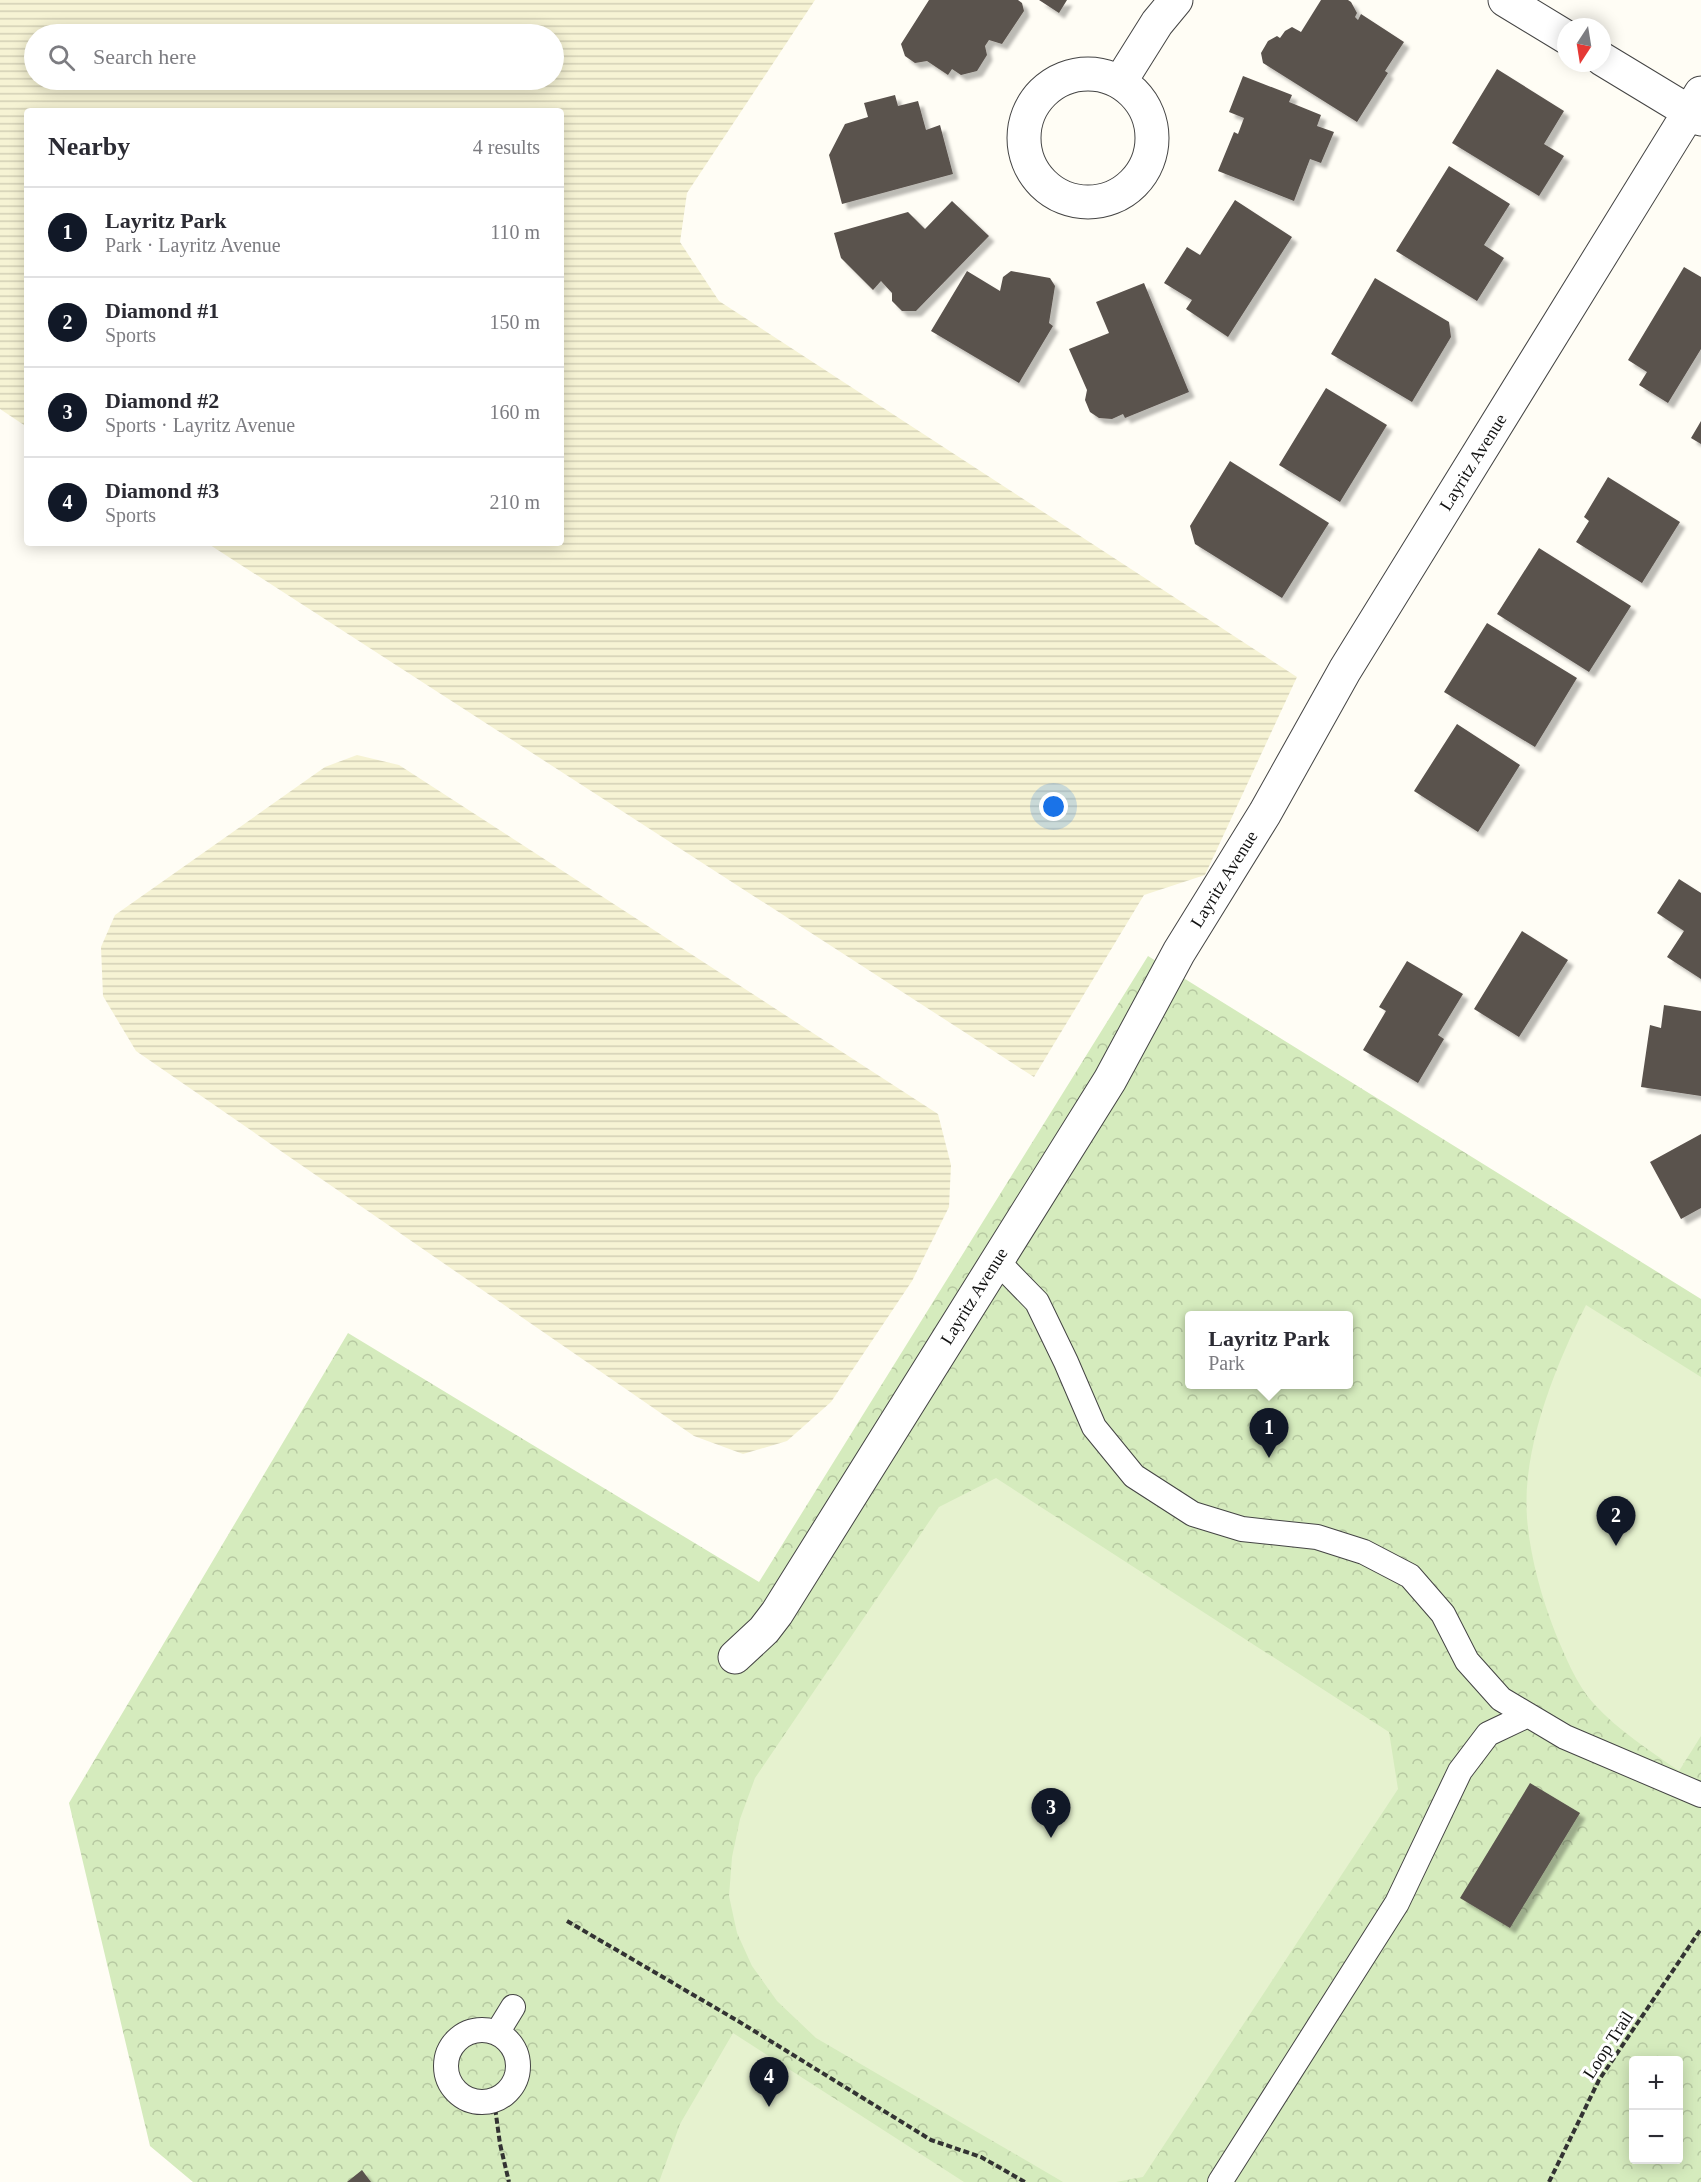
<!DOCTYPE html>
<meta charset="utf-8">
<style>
:root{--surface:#fff;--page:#f7f7f7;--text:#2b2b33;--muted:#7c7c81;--line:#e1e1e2;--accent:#111827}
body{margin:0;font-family:"Times New Roman",serif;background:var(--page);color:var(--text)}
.controls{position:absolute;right:18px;bottom:18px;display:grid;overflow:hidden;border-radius:6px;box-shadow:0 3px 15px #0003}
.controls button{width:54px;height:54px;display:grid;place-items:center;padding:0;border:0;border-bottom:2px solid var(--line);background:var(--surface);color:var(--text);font:30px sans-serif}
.compass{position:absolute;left:1557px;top:18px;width:54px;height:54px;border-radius:50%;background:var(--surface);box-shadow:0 3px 15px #0003;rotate:192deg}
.you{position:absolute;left:1054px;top:807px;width:21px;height:21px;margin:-15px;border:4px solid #fff;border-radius:50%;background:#1a73e8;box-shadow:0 0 0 9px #1a73e833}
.badge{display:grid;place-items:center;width:39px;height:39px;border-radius:50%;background:var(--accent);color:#fff;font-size:20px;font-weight:700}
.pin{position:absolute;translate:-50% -50px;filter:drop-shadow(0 2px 3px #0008)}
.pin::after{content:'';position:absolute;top:32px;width:21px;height:18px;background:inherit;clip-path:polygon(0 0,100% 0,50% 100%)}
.popup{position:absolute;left:1185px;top:1311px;width:168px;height:78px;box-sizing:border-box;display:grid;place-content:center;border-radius:6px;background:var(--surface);filter:drop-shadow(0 2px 4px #0005);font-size:20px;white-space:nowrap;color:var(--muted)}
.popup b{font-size:22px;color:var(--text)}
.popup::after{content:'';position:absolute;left:50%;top:100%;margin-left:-12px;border:12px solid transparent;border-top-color:var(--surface)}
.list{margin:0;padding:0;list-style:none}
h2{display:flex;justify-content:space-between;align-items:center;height:78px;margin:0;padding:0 24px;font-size:26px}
h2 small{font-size:20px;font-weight:400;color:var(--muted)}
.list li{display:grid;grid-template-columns:39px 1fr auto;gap:18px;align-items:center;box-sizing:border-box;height:90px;padding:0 24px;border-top:2px solid var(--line)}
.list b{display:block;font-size:22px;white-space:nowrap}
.list p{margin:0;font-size:20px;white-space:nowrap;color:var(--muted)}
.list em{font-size:20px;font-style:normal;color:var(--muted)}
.icon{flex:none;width:33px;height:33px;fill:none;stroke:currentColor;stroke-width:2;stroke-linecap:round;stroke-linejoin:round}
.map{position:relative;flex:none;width:1701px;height:2182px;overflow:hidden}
.search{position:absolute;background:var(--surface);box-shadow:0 3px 15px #0003;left:24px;top:24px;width:540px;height:66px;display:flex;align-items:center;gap:15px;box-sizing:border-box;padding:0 21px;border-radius:33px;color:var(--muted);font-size:22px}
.panel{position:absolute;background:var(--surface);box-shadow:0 3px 15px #0003;left:24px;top:108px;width:540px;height:438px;border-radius:6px}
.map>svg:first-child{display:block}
.farmland{fill:url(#farmland-rules);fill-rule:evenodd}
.park{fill:url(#park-crowns);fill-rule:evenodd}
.pitch{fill:#e6f2cf}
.building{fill:#5a524d;filter:url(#shadow)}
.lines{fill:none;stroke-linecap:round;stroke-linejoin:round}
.lane-casing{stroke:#444;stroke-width:26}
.street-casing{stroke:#444;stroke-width:35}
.path{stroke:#333;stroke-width:4;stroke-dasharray:6 3;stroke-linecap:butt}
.lane{stroke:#fff;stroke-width:24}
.street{stroke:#fff;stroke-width:33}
.labels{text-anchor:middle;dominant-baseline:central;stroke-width:6;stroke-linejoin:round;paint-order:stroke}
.street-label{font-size:18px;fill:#111;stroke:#fff}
</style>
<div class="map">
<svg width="1701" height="2182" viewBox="0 0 1701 2182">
<defs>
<pattern id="farmland-rules" width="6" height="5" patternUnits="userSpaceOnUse" patternTransform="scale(1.5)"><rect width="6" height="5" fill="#f6f3d4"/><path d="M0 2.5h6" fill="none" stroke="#d2cfb5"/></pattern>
<pattern id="park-crowns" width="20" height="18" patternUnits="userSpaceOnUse" patternTransform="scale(1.5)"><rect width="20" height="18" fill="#d5ebbd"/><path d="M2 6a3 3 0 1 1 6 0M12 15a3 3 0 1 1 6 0" fill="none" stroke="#b6c8a1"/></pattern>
<filter id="shadow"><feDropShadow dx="5.5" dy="5.5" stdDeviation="1.5" flood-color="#0004"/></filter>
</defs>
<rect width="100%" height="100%" fill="#fffdf5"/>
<path class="farmland" d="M0 0H815L687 193 680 242 719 301 1297 677 1205 875 1144 895 1034 1077 207 543H561V111H27V427L0 409ZM34 34H554V80H34Z
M357 755 399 765 938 1114 951 1165 949 1207 912 1281 831 1402 787 1441 743 1454 694 1436 136 1051 103 996 101 947 115 915 325 767Z"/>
<path class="park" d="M1148 956 1701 1299V2182H193L150 2146 69 1803 348 1333 759 1582ZM1190 1316H1348V1384H1190ZM1634 2060H1678V2160H1634Z"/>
<path class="pitch" d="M1586 1305 1701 1377V1736L1679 1771C1649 1750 1619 1731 1594 1704 1576 1684 1565 1656 1555 1632 1541 1596 1530 1556 1527 1518 1522 1447 1555 1367 1586 1305Z
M996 1478 1389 1732 1398 1789 1143 2177 1116 2182H1063L816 2038 777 2001 752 1966 737 1933 729 1896 732 1857 740 1819 755 1778 939 1507Z
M733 2033 964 2182H659L680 2124Z"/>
<path class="building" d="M929 0H1018L1022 3 1024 11 1002 44 989 40 985 46 987 55 977 71 961 75 952 69 948 75 927 61 915 63 905 56 901 44Z
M1039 0H1067L1059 13Z
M1321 0H1348L1351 2 1357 13 1355 17 1358 20 1361 14 1404 42 1385 71 1388 73 1357 122 1263 63 1261 53 1268 41 1277 36 1280 38 1285 31 1292 27 1301 32Z
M1497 69 1564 111 1544 144 1564 156 1539 196 1452 143Z
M1243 76 1292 95 1289 102 1321 115 1317 126 1334 132 1321 163 1310 159 1294 201 1218 171 1234 132 1238 134 1244 118 1229 112Z
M895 95 898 106 918 101 926 130 940 125 953 174 842 204 829 155 845 124 868 117 864 103Z
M1449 166 1510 204 1484 245 1504 258 1477 301 1396 251Z
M1235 200 1292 237 1228 337 1186 309 1192 300 1164 283 1187 247 1200 255Z
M952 201 989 236 916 311H902L892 301V293L881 281 873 290 841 258 834 233 908 212 925 229Z
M1684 267 1701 277V349L1668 403 1639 385 1647 372 1628 360Z
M967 271 1000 291 1003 277 1011 271 1050 278 1055 286 1049 323 1053 326 1019 383 931 331Z
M1375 278 1449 322 1451 337 1412 402 1331 354Z
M1144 283 1189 392 1125 418 1123 414 1112 419 1099 418 1090 412 1085 400 1087 390 1069 349 1109 333 1096 302Z
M1326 388 1387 425 1340 502 1279 465Z
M1701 421V444L1691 438Z
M1230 461 1329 523 1282 598 1195 544 1190 526Z
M1608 477 1680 522 1642 583 1576 542 1589 521 1584 517Z
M1539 548 1631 606 1589 672 1497 614Z
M1487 623 1577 678 1535 747 1444 692Z
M1457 724 1520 765 1478 832 1414 791Z
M1679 879 1701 893V979L1667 957 1684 931 1657 913Z
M1522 931 1568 960 1519 1037 1474 1009Z
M1407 961 1463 994 1438 1035 1444 1039 1418 1083 1363 1050 1386 1011 1379 1007Z
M1664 1005 1701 1011V1096L1641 1087 1650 1025 1661 1028Z
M1701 1134V1208L1681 1219 1650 1162Z
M1530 1783 1580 1813 1510 1928 1460 1898Z
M362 2170 371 2182H347Z"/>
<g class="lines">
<defs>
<path id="lane" d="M997 1261 1037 1302 1066 1362 1094 1427 1134 1476 1193 1514 1242 1529 1317 1537 1364 1552 1410 1576 1443 1614 1467 1661 1501 1699 1565 1737 1701 1795
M446 2066a36 36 0 1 1 72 0a36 36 0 1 1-72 0Z
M497 2033 513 2007
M1220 2182 1397 1903 1460 1771 1488 1734 1528 1715"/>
<path id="street" d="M1505 0 1566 37
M1602 59 1701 119
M1024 138a64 64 0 1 1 128 0a64 64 0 1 1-128 0Z
M1120 82 1157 23 1176 0
M735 1657 764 1630 777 1613 1110 1080 1179 952 1265 813 1345 670 1701 93"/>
</defs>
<use href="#lane" class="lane-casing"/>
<use href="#street" class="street-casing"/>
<path class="path" d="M567 1921 738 2021 931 2140 981 2157 1025 2182
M494 2100 500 2144 509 2182
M1549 2182 1599 2080 1701 1929"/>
<use href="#lane" class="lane"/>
<use href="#street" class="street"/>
</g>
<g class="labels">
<g class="street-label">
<text transform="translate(1473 462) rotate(-58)">Layritz Avenue</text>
<text transform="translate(1224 879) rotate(-58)">Layritz Avenue</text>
<text transform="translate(974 1296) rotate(-58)">Layritz Avenue</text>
<text transform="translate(1608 2045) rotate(-57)">Loop Trail</text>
</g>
</g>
</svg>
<div class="controls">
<button>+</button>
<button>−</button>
</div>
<svg class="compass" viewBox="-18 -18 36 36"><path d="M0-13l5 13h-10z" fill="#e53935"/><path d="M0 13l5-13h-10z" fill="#7c7c81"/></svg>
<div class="you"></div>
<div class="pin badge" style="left:1269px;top:1458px">1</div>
<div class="popup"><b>Layritz Park</b>Park</div>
<div class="pin badge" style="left:1616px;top:1546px">2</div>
<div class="pin badge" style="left:1051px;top:1838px">3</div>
<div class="pin badge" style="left:769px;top:2107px">4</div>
<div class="search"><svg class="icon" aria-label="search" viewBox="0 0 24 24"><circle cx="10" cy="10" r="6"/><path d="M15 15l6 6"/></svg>Search here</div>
<section class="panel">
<h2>Nearby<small>4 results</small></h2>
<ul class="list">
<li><span class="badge">1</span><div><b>Layritz Park</b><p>Park · Layritz Avenue</p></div><em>110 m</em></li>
<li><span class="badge">2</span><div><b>Diamond #1</b><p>Sports</p></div><em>150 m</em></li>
<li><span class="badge">3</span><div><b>Diamond #2</b><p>Sports · Layritz Avenue</p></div><em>160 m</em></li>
<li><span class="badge">4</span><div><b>Diamond #3</b><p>Sports</p></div><em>210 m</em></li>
</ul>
</section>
</div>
